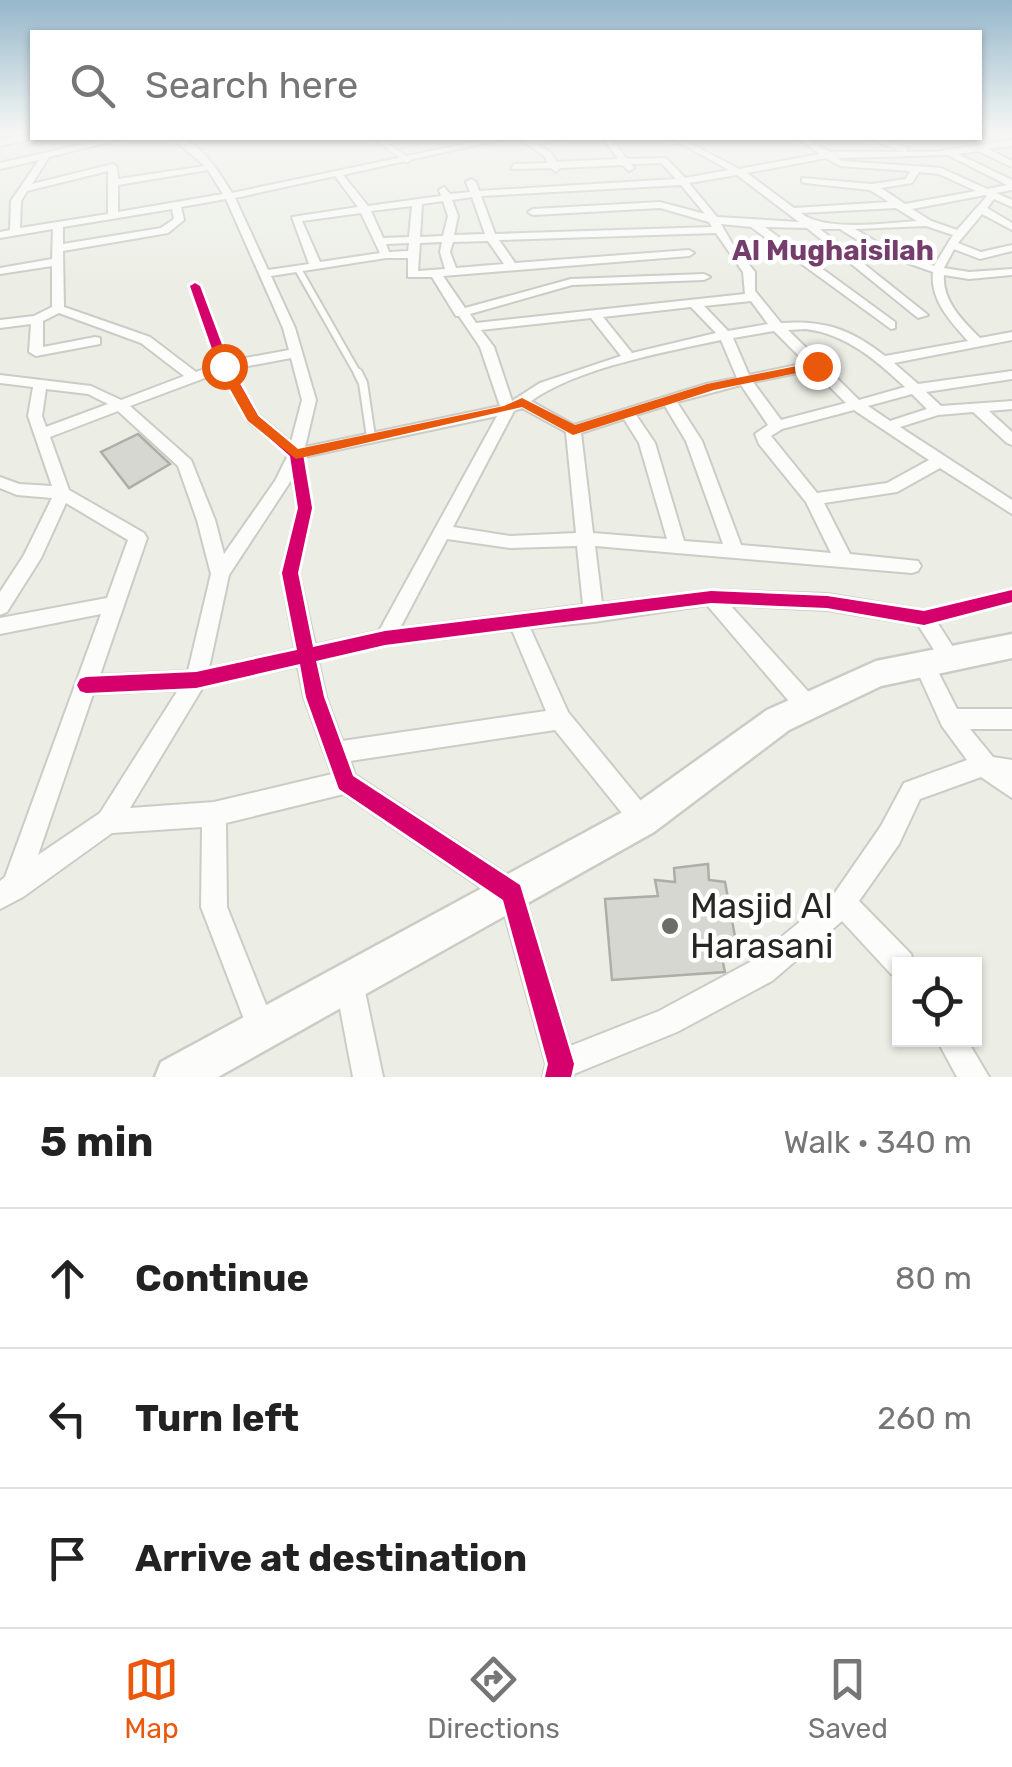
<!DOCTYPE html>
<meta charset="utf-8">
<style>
:root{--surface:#fff;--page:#f6f6f6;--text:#222;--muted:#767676;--line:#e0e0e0;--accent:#ea580c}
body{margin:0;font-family:Rubik,sans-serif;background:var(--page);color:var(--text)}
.controls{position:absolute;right:30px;bottom:30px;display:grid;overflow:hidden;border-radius:0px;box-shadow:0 2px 8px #0004}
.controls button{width:90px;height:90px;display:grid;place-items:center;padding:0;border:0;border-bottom:2px solid var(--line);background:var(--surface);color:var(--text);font:50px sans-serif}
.stop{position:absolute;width:30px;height:30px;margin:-22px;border:8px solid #ea580c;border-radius:50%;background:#fff}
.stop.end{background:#ea580c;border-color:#fff;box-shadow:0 2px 10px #0008}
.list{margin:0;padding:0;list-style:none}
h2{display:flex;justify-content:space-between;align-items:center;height:130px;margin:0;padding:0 40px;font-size:42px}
h2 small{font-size:32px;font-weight:400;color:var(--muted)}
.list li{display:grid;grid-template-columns:65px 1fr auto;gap:30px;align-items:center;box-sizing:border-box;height:140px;padding:0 40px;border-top:2px solid var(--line)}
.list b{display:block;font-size:38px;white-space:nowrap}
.list em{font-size:32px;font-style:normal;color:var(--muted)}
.icon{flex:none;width:55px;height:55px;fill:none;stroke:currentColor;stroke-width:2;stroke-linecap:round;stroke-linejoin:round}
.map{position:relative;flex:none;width:1012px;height:1077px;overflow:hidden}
.search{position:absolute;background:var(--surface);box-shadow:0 2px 8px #0004;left:30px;right:30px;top:30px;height:110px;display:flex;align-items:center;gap:25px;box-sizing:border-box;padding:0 35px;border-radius:0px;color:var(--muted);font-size:38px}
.sheet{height:550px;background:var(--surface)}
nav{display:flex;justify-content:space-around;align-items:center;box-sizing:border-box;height:140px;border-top:2px solid var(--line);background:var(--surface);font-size:28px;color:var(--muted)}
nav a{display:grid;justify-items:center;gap:5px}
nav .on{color:var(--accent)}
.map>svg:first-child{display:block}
.building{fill:#d6d7d1;stroke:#adaea8;stroke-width:2.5}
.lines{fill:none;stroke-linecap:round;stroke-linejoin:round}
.service-far2-casing{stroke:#caccc5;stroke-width:8}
.service-far1-casing{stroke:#caccc5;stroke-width:10}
.service-casing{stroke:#caccc5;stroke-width:12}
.minor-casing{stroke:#caccc5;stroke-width:4}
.secondary-casing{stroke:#caccc5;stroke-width:5}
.service-far2{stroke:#fcfcfb;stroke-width:5}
.service-far1{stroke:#fcfcfb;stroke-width:6}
.service{stroke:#fcfcfb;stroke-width:8}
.minor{fill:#fcfcfb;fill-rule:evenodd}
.secondary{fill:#fcfcfb;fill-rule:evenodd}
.cycleway-casing{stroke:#fff;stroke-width:6}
.cycleway{fill:#d6006c;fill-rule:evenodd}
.route{fill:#ea580c}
.poi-dot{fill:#6b6d67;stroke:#fff;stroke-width:4}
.labels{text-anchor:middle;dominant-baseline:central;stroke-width:9;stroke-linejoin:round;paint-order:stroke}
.far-neighbourhood-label{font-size:28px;font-weight:bold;fill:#753d6b;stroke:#fff}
.near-poi-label{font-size:35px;fill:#262722;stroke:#fff;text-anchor:start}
</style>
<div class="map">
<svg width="1012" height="1077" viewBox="0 0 1012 1077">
<rect width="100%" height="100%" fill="#eceee6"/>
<path class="building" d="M138 434 170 464 129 488 101 452Z
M708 864 709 880 725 882 738 953H721L725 972 612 980 605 899 658 896 655 880 675 882 674 868Z"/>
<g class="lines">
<defs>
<path id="service-far2" d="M377 138 407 160"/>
<path id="service-far1" d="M298 269 359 376"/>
<path id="service" d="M358 373 363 383 371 437"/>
<path id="minor" d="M32 134 35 138 0 146V140Z
M111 138H124L49 157 32 184 113 164 117 167 118 179 205 166 172 138C200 138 219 173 232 193L493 138H507L343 175 368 206 441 196 439 190 444 187 450 194 470 192 466 182 471 179 476 182 479 191 676 179 661 163 631 164 634 168 629 171 622 165 560 168 556 172 551 168 511 169 514 164 548 163 545 157 519 138H567L537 144 551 153 557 162 618 159 603 138H611L627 159 666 158 685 178 729 170 671 138H680L739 169 820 154 798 138H807L830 152H904L868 138H878L908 148 906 152H934L1012 140V146L988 149 1012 161V167L978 151 958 154 1012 180V190L996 193 1012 200V207L994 199 987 208 1012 223V230L982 214 958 243 981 252 1012 245V251L980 259 954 249 944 268 969 272 1012 269V275L969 279 944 275C942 301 963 321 980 338L1012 332V340L894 363 918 384 1012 371V379L926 392 941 406 1012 401V409L989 411 1012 432V445L1007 443 973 412 938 415 900 427 1012 500V514L940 468 897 492 824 503 850 554 918 561 921 566 918 571 912 573 595 546 602 603 711 590 827 594 924 610 1012 589V603L937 622 960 658 957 664 950 667 943 664 918 625 827 610 730 605 815 699 818 706 815 713 807 716 799 713 707 605 594 622 530 628 568 712 650 812 654 820 650 828 642 832 634 828 555 730 350 761 355 775 521 884 570 1046 659 1011 752 961 834 894 881 826 904 783 967 760 942 726 914 664 917 658 924 655 931 658 957 709H1012V729H970L993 757 1012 760V798L981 777 920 799 899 844 859 901 911 954 914 964H900V977L891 974 842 921 772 981 677 1032 574 1074 573 1077H543L546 1064 501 901 344 794 226 823 227 907 276 1030 272 1040 262 1044 252 1040 201 907 202 827 112 833 23 897 0 909V881L5 877 101 614 0 634V618L107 598 128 540 66 503 41 558 7 612 0 615V592L24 555 52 498 17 495 0 488V477L19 484 52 486 28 416 33 387 0 383V375L91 386 121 400 184 376 141 343 59 313 43 321V347L95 337 100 338V344L36 356 29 352 31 324 0 328V320L34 316 52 307V266L0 274V268L52 259 53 229 0 238V232L10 230 11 201 39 160 0 169V163ZM948 155 1007 185 987 189 941 168 842 161 838 158ZM826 158 840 166 910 171 906 179 872 184 802 178V182L805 183 870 190 889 202 794 208 747 173ZM208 170 223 194 118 212V185ZM108 171V214L20 228 21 201 27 191ZM919 172 939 174 976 191 905 204 881 188 912 183ZM737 175 799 222 717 217 689 183ZM335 176 358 207 292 217 309 264 268 270 235 198ZM681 185 705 214 660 202 533 209 528 212 533 215 660 208 709 222 712 227 495 234 481 196ZM985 195 987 196 957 230 931 221 912 209ZM472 197 485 234 454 235 458 216 452 200ZM226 199 283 328 289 350 229 361 201 286 195 282 189 286 217 364 196 372 150 337 64 307 63 251 168 233 184 220 181 207ZM443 201 448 216 443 236 420 237 422 204ZM412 206 409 237 383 238 371 211ZM896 208 917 221C887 223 824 232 801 213ZM172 209 174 219 161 228 63 244V227ZM361 213 380 253 320 262 302 221ZM721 224 751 227 891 329 895 328V322L765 227 807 228 918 318 928 315 820 229H840L877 252 933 272C930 300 950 321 968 341L885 356C850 329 825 320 781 323L755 291V272L733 245ZM926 226 953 235 934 266 885 247 855 229ZM716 233 743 272 745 294 476 323 470 314 572 285 704 280 710 277 704 274 571 279 465 308 443 276 689 256 694 253 689 250 515 263 499 240ZM488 241 504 264 456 268 450 252 453 242ZM442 242 440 252 445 269 418 271 420 243ZM409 243 408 251 389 252 386 244ZM386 258H408V277H432L456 316H459L480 347 500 406 305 447 316 400 295 328 271 276ZM751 301 768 324 728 331 704 306ZM691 307 716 333 632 353 603 317ZM591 318 621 356 540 383 512 401 494 347 481 330ZM806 329C846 334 876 360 905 387L859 400 788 330ZM774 331 806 363 749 375 733 338ZM721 340 737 378 706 384 574 425 531 401C577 368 665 352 721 340ZM291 358 302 400 291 442 259 415 232 369ZM813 370 846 403 781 420 753 382ZM221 372 248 421 288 455 275 481 224 554 215 520 191 460 130 406ZM741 385 768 425 755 434 759 444 806 502 831 553 741 545 702 441 677 402ZM46 389 88 394 108 404 46 427 42 416ZM912 394 927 409 890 421 868 406ZM665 406 686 441 723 544 684 541 655 443 636 415ZM522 408 566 432 576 533 510 536 453 527 514 411ZM854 410 929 460 887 483 817 493 771 436 782 429ZM118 411 178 466 197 520 211 574 188 671 100 675 147 538 144 533 69 490 50 437ZM497 416 379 631 315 645 299 573 313 508 304 457ZM624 419 639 443 667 539 593 533 581 433ZM292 479 297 508 281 573 295 649 209 668 229 575ZM447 539 510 548 577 546 583 605 400 628ZM512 630 546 711 342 741 326 697 318 661 385 646ZM298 666 304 697 332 774 214 802 130 808 203 687ZM178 690 100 813 38 855 93 694Z
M349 968 359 972 363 982 383 1077H353L335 982 339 972Z
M937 1040H967L989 1077H957Z"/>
<path id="secondary" d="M1012 634V658L881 686 789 730 654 832 218 1077H155L161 1062 630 808 767 710 876 661Z"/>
</defs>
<use href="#service-far2" class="service-far2-casing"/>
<use href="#service-far1" class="service-far1-casing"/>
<use href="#service" class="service-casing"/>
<use href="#minor" class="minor-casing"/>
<use href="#secondary" class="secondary-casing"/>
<use href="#service-far2" class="service-far2"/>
<use href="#service-far1" class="service-far1"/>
<use href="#service" class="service"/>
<use href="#minor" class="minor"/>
<use href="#secondary" class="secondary"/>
<defs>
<path id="cycleway" d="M195 283 200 286 230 366 258 416 303 454 312 508 298 573 313 647 385 631 711 591 827 596 924 611 1012 590V602L924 625 827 608 711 603 385 645 316 661 324 697 353 776 520 885 574 1064 571 1077H545L548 1064 503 900 339 789 306 697 300 664 196 688 86 693 80 691 77 685 80 679 86 677 196 672 297 650 282 573 298 508 290 456 247 418 218 366 190 286Z"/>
</defs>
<use href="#cycleway" class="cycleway-casing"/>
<use href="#cycleway" class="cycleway"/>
</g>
<linearGradient id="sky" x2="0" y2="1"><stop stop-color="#95b7ca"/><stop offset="0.47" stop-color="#f6f7f4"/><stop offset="1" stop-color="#f6f7f4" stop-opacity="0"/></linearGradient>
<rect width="1012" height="283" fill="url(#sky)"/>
<path class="route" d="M817 362 821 363V368L714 390 573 435 522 407 296 459 248 421 217 366 228 364 258 416 298 449 504 406 522 398 575 425 707 384Z"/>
<circle class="poi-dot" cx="670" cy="926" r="10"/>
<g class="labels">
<g class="far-neighbourhood-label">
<text x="833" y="250">Al Mughaisilah</text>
</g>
<g class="near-poi-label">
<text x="690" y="906">Masjid Al<tspan x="690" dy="40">Harasani</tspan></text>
</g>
</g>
</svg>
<div class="controls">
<button><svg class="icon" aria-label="locate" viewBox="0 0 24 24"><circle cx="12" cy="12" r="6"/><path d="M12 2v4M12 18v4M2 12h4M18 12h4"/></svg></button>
</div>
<div class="stop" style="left:224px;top:366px"></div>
<div class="stop end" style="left:817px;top:366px"></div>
<div class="search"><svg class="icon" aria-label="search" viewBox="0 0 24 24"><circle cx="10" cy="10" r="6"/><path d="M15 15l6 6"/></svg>Search here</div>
</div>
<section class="sheet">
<h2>5 min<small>Walk · 340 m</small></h2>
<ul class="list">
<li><svg class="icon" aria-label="ahead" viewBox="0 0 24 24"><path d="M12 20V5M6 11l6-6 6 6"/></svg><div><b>Continue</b></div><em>80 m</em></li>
<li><svg class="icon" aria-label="left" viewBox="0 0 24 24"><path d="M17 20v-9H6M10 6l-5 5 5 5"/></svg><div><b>Turn left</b></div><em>260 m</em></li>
<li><svg class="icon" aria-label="arrive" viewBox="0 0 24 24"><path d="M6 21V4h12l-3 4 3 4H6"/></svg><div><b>Arrive at destination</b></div></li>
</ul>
</section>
<nav>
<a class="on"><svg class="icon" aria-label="map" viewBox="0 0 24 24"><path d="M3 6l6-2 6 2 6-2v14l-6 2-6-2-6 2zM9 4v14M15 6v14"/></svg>Map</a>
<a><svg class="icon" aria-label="directions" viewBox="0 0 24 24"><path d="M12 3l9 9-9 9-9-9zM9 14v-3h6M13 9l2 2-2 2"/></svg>Directions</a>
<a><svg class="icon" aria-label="saved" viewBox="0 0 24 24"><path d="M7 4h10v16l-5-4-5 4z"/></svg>Saved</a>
</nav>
